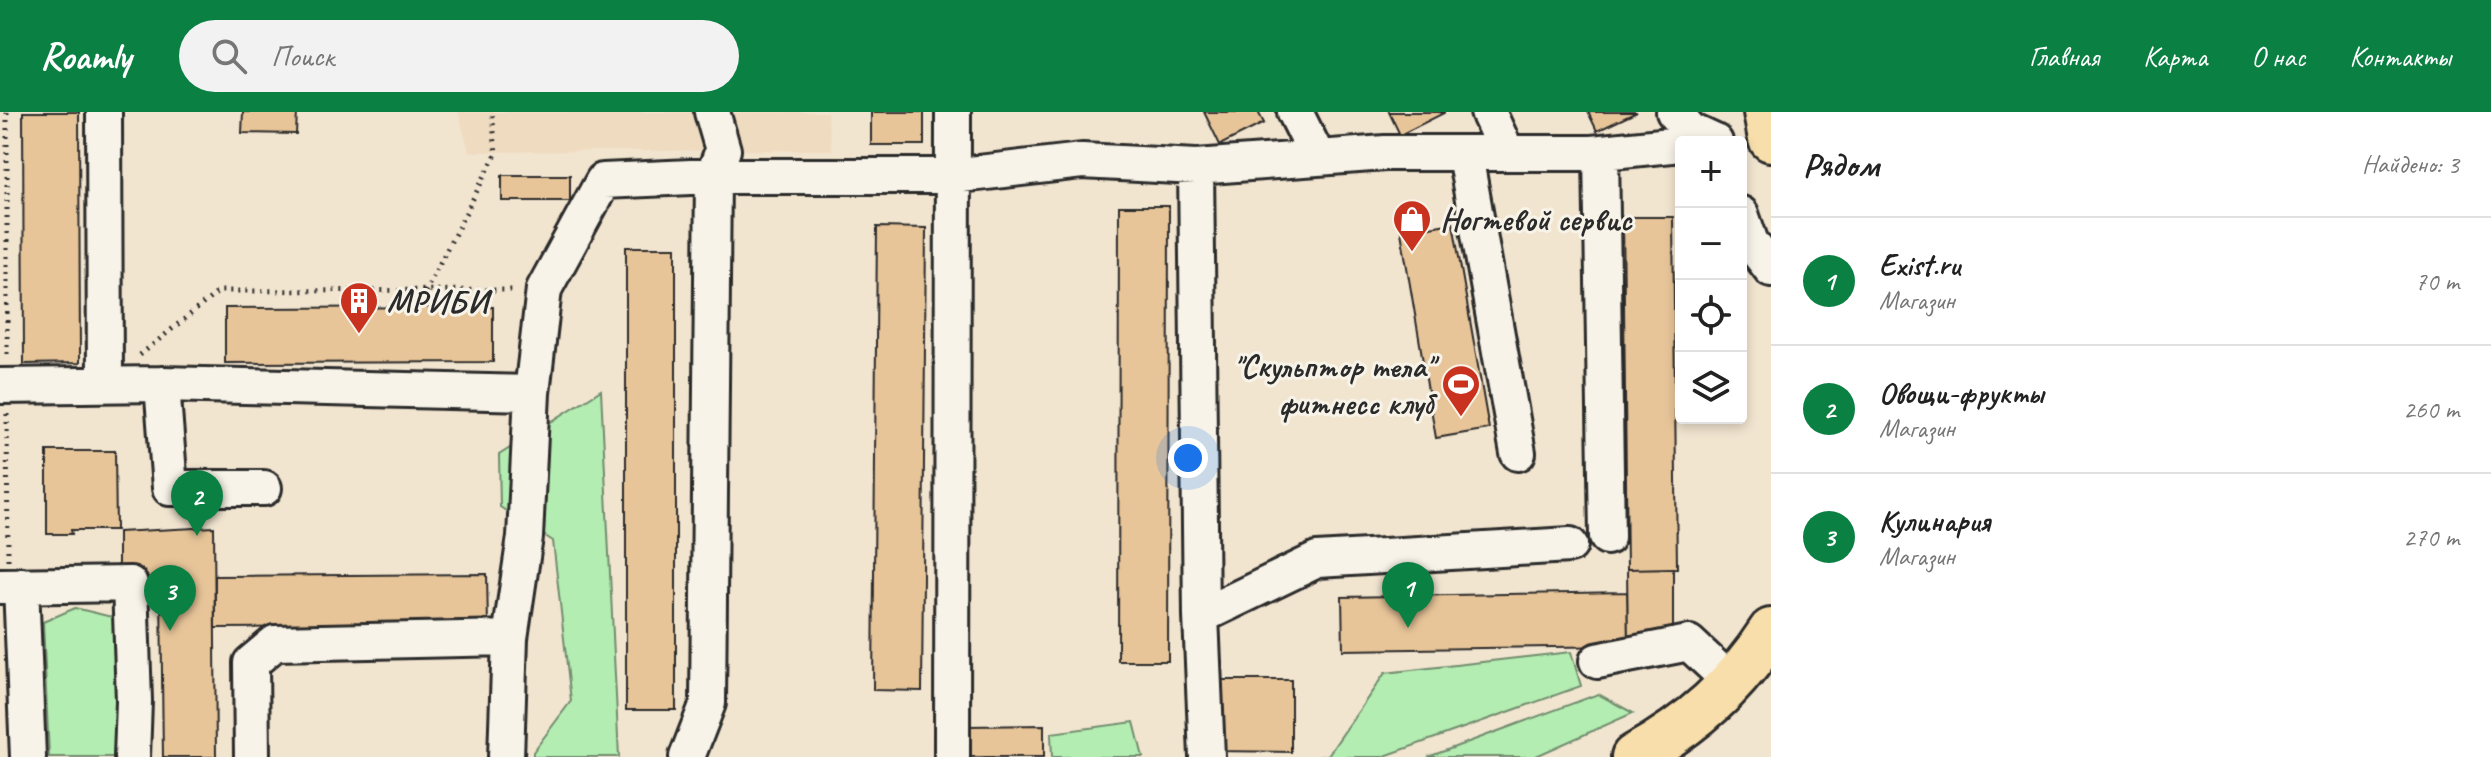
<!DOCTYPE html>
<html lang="ru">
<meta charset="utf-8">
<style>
:root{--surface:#fff;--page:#f2f2f2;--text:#222;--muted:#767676;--line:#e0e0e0;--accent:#0b8043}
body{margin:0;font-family:Caveat,sans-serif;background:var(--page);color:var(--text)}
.controls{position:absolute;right:24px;top:24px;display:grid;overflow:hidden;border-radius:8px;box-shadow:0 4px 12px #0003}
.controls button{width:72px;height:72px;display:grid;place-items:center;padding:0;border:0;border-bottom:2px solid var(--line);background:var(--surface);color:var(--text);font:40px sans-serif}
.you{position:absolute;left:1188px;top:346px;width:28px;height:28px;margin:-20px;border:6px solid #fff;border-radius:50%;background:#1a73e8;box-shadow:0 0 0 12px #1a73e833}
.badge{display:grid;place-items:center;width:52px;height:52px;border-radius:50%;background:var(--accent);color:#fff;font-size:26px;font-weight:700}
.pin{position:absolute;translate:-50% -66px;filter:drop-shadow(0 2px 4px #0008)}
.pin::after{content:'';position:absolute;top:42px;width:28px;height:24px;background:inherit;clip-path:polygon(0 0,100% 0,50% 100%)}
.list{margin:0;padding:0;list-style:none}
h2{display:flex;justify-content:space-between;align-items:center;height:104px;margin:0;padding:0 32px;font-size:34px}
h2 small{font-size:26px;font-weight:400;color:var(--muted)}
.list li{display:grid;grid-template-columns:52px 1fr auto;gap:24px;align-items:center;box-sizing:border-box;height:128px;padding:0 32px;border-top:2px solid var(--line)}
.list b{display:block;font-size:30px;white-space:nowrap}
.list p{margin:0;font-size:26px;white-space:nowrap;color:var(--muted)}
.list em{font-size:26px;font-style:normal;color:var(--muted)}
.icon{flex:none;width:44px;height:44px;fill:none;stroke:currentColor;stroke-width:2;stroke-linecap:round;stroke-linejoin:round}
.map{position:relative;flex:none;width:1771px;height:645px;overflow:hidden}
header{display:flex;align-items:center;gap:48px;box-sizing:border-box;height:112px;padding:0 40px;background:var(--accent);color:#fff}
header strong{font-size:38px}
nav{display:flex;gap:44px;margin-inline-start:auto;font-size:28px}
.search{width:560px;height:72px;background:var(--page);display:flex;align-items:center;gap:20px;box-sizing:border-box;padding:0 28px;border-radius:44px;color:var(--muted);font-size:30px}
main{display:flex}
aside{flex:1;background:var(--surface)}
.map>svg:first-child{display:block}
.built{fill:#efdbc0}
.green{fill:#b4edb1;stroke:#708c6e;stroke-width:2}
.building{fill:#e8c599;stroke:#2b2b2b;stroke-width:2}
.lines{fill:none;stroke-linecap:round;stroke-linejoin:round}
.minor-casing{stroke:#2b2b2b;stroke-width:40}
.major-casing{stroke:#2b2b2b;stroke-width:50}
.path{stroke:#2b2b2b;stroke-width:5;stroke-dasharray:2 6;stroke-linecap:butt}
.minor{stroke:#f7f3e8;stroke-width:34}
.major{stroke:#f8deab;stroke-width:44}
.labels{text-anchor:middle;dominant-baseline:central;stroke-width:6;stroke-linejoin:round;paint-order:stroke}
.poi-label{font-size:32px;font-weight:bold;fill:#2b2b2b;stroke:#f7f3e8;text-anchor:start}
</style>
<header>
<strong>Roamly</strong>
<div class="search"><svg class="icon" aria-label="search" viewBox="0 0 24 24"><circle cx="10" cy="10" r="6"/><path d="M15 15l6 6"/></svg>Поиск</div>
<nav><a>Главная</a><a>Карта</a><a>О нас</a><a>Контакты</a></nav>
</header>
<main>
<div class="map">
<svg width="1771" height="645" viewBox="0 0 1771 645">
<rect width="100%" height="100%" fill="#f2e5d0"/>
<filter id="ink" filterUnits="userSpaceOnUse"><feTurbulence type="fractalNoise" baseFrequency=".0125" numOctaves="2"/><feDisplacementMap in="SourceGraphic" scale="16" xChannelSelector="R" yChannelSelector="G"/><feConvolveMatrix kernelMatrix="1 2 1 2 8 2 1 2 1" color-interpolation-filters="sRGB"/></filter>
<g filter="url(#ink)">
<path class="built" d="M458 0H827L832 38 469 40Z"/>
<path class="green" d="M601 278 619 645H533V640L571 589 553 429 500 395 499 343Z
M75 496 120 507 125 645H49L43 510Z
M1571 540 1581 574 1382 645H1317L1328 643 1385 561Z
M1598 582 1633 601 1534 645H1428Z
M1134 610 1143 645H1052L1051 621Z"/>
<path class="building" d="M23 0H79L80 251 24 252Z
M243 0H297L296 22 242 21Z
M871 0H924V33H871Z
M1204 0H1258L1264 11 1220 33Z
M1389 0H1444V1L1400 23Z
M1588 0H1637L1597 19Z
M502 63H570V89H502Z
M1119 94H1169L1168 549H1118Z
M1623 105H1673L1677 456 1627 457Z
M1453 111 1489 317 1436 326 1401 120Z
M877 115 926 116 922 579 873 578Z
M626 135H676V598H626Z
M493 195V250L225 251V196Z
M47 339H115L116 418H71L72 422H47Z
M214 415 216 645H163L161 478 118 461V420Z
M1673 456V528L1628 529 1627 457Z
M487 462 488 514 215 516V464Z
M1627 480 1628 534 1343 538 1342 485Z
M1212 568H1291V640L1212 639Z
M1044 613V645H967V614Z"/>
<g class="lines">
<defs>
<path id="minor" d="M104 0 105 272
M1295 0 1318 46
M1488 0 1507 41
M1674 0 1691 19 1715 30
M1601 40 1607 425
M1465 43 1518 341
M1196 55 1201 504 1207 645
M1741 102 1751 131 1771 157
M162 272 170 376H264
M0 274 162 272 532 281 525 425 510 526 275 531 251 551 252 645
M532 281 544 177 603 69 713 64 723 38 712 0
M21 473 28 645
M0 474 130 472 134 589 132 645
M1201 504 1317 448 1570 433
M1597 549 1689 531 1732 571
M506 645 510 526
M687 645 708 591 713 64H952L1082 49 1196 55 1385 41H1592L1681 32
M952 645 953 0"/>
<path id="major" d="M1766 0 1771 27
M1634 645C1693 612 1734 576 1771 519"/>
</defs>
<use href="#minor" class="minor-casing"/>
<use href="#major" class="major-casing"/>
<path class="path" d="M7 0V248
M425 180 496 42 492 0
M140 243 219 179 515 178
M7 302 8 448"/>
<use href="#minor" class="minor"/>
<use href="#major" class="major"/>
</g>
</g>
<defs>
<symbol id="shop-pin" viewBox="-11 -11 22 30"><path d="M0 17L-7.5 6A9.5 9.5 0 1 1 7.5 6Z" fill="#c8321e" stroke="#f7f3e8"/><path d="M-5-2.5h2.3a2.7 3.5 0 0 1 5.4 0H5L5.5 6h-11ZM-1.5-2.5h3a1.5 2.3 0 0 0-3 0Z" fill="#fff"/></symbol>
<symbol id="building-pin" viewBox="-11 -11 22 30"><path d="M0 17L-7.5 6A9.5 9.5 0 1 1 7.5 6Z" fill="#c8321e" stroke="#f7f3e8"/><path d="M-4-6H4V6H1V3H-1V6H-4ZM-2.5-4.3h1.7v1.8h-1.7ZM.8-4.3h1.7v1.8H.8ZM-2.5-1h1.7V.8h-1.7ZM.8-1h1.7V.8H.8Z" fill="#fff"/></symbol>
<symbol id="stadium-pin" viewBox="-11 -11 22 30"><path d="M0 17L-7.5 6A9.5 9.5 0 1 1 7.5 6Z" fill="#c8321e" stroke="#f7f3e8"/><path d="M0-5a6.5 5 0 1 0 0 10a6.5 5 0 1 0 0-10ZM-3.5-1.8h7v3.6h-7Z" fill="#fff"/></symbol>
</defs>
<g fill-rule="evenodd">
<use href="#shop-pin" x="1390" y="85" width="44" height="60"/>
<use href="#building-pin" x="337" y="167" width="44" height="60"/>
<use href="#stadium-pin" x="1439" y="250" width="44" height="60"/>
</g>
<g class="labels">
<g class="poi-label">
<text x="1440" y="107">Ногтевой сервис</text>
<text x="387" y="189">МРИБИ</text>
<text x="1433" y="254" text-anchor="end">"Скульптор тела"<tspan x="1433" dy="37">фитнесс клуб</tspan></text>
</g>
</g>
</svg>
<div class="controls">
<button>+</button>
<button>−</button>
<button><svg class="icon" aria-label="locate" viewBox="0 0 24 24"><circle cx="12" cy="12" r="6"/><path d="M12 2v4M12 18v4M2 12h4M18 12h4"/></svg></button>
<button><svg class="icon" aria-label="layers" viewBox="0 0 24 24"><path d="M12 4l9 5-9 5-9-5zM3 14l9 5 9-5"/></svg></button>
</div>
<div class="you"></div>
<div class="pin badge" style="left:1408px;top:516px">1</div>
<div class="pin badge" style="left:197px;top:424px">2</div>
<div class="pin badge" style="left:170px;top:519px">3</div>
</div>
<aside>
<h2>Рядом<small>Найдено: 3</small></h2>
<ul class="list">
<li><span class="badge">1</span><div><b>Exist.ru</b><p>Магазин</p></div><em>70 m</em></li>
<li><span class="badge">2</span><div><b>Овощи-фрукты</b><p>Магазин</p></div><em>260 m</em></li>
<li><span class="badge">3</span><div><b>Кулинария</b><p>Магазин</p></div><em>270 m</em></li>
</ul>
</aside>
</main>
